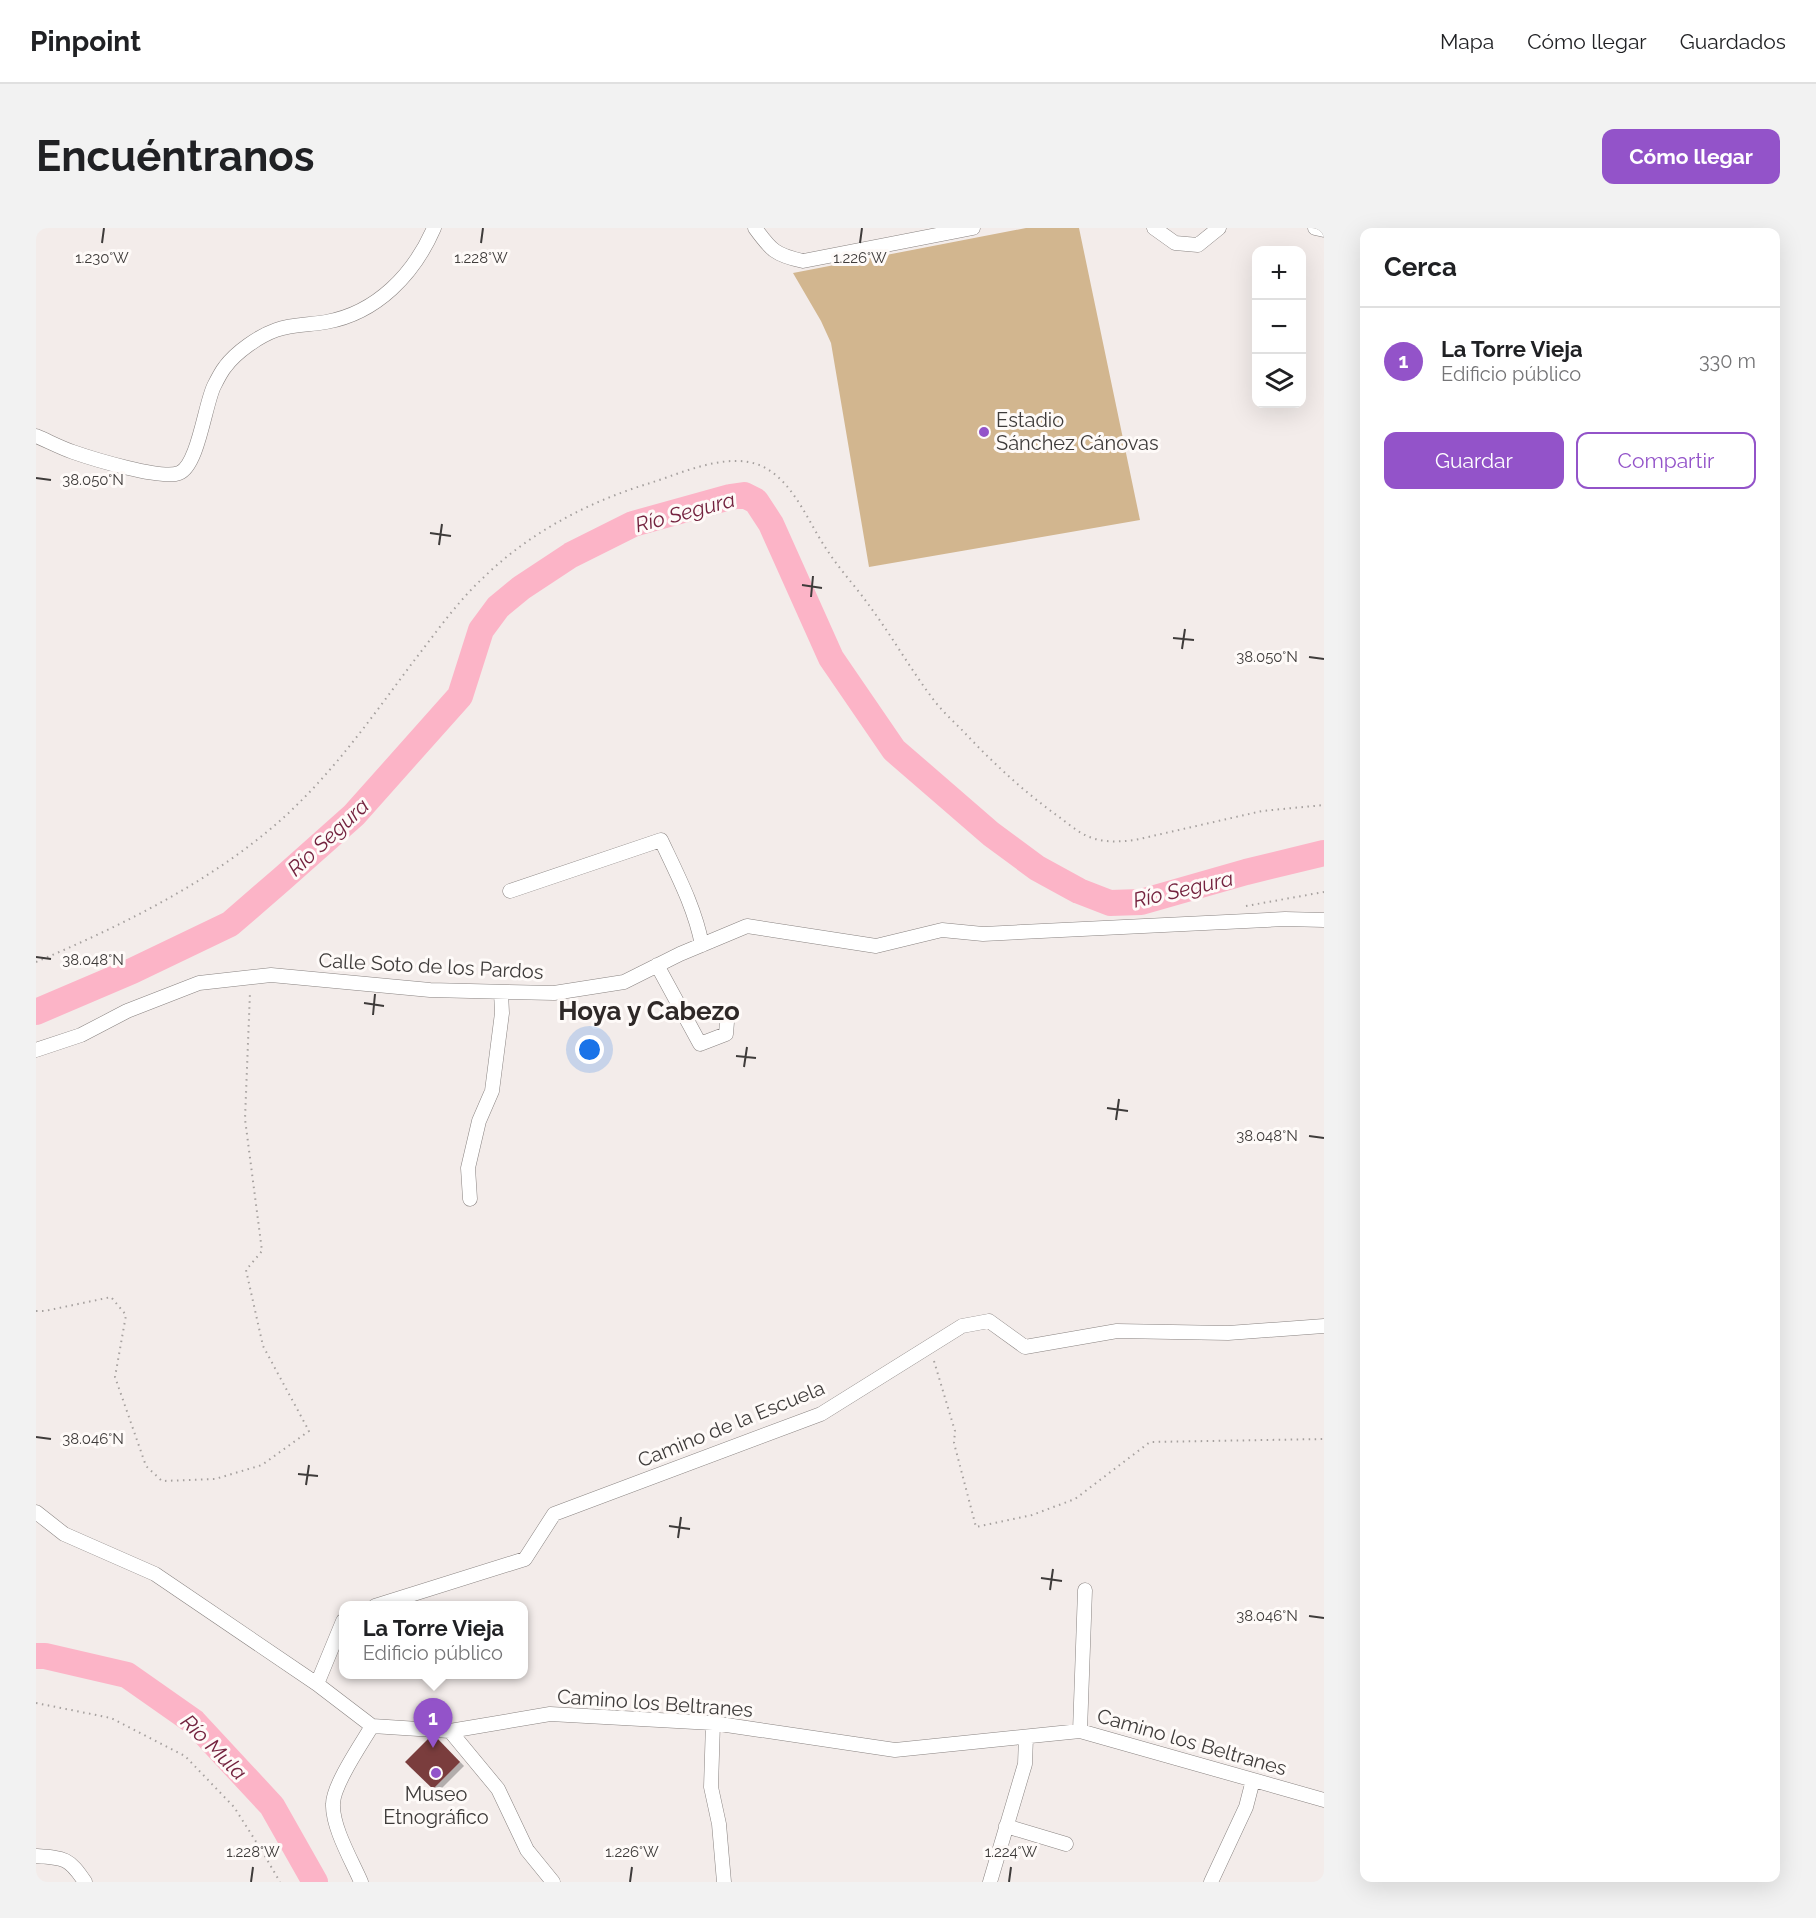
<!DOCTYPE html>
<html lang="es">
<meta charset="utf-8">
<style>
:root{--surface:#fff;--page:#f2f2f2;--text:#202124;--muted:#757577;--line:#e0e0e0;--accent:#9353c9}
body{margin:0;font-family:Raleway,sans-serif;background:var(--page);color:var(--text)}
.controls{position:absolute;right:18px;top:18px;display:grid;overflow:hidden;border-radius:12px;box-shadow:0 6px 24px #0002}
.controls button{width:54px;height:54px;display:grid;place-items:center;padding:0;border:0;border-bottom:2px solid var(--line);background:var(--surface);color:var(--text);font:30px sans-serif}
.you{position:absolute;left:554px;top:822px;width:21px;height:21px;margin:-15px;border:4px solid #fff;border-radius:50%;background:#1a73e8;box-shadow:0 0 0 9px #1a73e833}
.badge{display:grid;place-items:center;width:39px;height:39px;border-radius:50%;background:var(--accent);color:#fff;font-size:20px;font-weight:700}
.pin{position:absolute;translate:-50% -50px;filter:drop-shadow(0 2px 3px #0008)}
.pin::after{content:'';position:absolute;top:32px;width:21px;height:18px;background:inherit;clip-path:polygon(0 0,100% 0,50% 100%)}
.popup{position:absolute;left:303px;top:1373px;width:189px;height:78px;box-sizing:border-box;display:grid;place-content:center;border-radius:12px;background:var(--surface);filter:drop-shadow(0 2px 4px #0005);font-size:20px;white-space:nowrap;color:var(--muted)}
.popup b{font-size:22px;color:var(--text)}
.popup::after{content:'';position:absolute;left:50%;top:100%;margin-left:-12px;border:12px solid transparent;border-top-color:var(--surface)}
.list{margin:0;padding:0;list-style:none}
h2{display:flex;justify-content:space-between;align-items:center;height:78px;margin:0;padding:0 24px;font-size:26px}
h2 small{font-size:20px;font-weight:400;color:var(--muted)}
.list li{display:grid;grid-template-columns:39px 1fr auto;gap:18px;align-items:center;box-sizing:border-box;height:108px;padding:0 24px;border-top:2px solid var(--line)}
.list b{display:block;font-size:22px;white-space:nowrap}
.list p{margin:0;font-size:20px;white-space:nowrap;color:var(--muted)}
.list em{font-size:20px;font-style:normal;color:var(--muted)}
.actions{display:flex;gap:12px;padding:18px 24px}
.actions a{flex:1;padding:14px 0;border:2px solid var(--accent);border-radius:12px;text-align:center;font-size:21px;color:var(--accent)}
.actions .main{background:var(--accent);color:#fff}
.icon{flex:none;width:33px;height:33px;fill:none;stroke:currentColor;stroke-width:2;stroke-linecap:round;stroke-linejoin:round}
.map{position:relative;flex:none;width:1288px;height:1654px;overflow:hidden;border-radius:12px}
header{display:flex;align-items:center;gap:36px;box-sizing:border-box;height:84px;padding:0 30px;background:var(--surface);border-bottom:2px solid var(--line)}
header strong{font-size:28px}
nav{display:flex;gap:33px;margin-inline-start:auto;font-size:21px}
.intro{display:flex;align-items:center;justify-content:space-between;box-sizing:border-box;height:144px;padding:0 36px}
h1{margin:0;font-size:42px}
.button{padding:15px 27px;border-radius:12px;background:var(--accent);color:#fff;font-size:21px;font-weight:700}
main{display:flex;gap:36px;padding:0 36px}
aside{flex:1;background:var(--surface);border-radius:12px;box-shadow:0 6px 24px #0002}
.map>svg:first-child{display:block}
.grass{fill:#d2b68f}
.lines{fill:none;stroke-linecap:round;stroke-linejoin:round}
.river{stroke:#fcb4c7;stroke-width:26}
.building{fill:#7a3c3d;filter:url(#shadow)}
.minor-casing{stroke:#898381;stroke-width:15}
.path{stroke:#a6a19f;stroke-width:2;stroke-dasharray:1.5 4.5;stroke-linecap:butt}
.minor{stroke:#fff;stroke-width:14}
.ticks{fill:none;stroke:#3e3b3a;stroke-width:2}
.poi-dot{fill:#9353c9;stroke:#fefaf8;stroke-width:2}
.labels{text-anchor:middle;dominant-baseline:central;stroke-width:6;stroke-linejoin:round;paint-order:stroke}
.poi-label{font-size:20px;fill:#3e3b3a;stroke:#fefaf8;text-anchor:start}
.street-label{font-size:20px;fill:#3e3b3a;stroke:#fefaf8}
.water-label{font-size:21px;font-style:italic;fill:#74233f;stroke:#fefaf8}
.district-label{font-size:26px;font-weight:bold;fill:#2e2827;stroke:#fefaf8}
.ticks-label{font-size:15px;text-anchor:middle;fill:#3e3b3a;stroke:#fefaf8;stroke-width:6;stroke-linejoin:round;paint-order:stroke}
</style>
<header>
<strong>Pinpoint</strong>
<nav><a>Mapa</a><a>Cómo llegar</a><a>Guardados</a></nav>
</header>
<div class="intro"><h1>Encuéntranos</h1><a class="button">Cómo llegar</a></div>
<main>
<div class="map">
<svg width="1288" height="1654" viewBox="0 0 1288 1654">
<defs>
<filter id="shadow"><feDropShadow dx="4" dy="4" stdDeviation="0" flood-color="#0004"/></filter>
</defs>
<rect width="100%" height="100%" fill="#f3ecea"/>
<path class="grass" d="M990 0H1043L1104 292 833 339 795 115 785 93 757 45Z"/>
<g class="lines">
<path class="river" d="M0 784 96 743 194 696 246 651 318 587 424 468 445 402 462 379 485 360 535 327 597 296 694 269 708 267 720 273 735 296 795 430 858 522 955 606 1001 640 1043 663 1074 675 1105 674 1210 644 1288 625
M0 1428H9L91 1447 158 1494 236 1578 279 1654"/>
</g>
<path class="building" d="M397 1506 424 1534 397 1561 369 1534Z"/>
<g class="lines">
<defs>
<path id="minor" d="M719 0C735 22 739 27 767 33L937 0
M1118 0 1139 15 1162 17 1183 0
M1279 0 1288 2
M0 208C12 213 25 220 37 224 57 231 126 252 143 245 162 238 169 176 178 158 181 152 185 144 189 139 200 124 223 108 240 102 256 96 274 97 290 94 341 85 378 46 398 0
M474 663 625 612C641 646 659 680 666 717
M621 737 664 816 690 806 691 794 686 783
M0 822 45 807 91 783 163 755 235 747 394 762 518 765 588 754 644 726 711 698 840 718 906 702 947 706 1249 691 1288 692
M434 971 432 940 443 893 456 863 466 785 465 764
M0 1284 28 1306 119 1346 281 1456 336 1498 414 1503 514 1486 677 1495 859 1522 1044 1503 1288 1572
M339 1378 489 1331 518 1286 785 1186 926 1098 953 1093 989 1119 1081 1103 1192 1105 1288 1098
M281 1456 307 1393
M677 1495 675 1559 683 1596 688 1654
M414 1503 462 1561 491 1622 517 1654
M1044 1503 1049 1362
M970 1598 1030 1616
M0 1628C29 1630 33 1630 49 1654
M325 1654C316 1633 296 1599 297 1576 297 1557 326 1515 336 1498
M954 1654 989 1536 990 1509
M1175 1654 1210 1579 1217 1552"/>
</defs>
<use href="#minor" class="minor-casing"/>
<path class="path" d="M1210 678 1288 664
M0 734C87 697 175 654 246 591 297 545 336 489 377 434 399 406 421 374 447 350 493 305 550 275 611 256 640 247 672 232 703 233 751 234 768 288 791 322 804 342 821 360 835 380 857 410 875 442 897 471 906 483 917 493 927 503 955 533 986 562 1019 586 1029 593 1039 602 1049 607 1065 615 1082 614 1099 612L1226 583 1288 577
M0 1083H9L75 1069 90 1087 79 1149 110 1238 126 1253 179 1251 226 1237 273 1203 227 1118 210 1042 226 1023 209 891 214 764
M898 1133 919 1203 918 1215 940 1299 996 1287 1039 1271 1114 1214 1288 1211
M0 1475 75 1490 149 1528 198 1579 226 1623 244 1654"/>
<use href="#minor" class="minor"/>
</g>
<path class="ticks" d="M66 15 68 0M445 15 447 0M824 15 826 0M0 250 15 252M394 305 415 308M403 317 406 296M766 357 786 360M775 369 777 348M1137 410 1158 412M1146 421 1149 401M1273 429 1288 431M0 729 15 731M328 775 348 778M337 787 339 766M700 828 720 830M708 839 711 819M1071 880 1092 883M1080 892 1083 871M1273 908 1288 910M0 1209 15 1211M262 1246 282 1248M270 1257 273 1237M633 1298 654 1301M642 1310 645 1289M1005 1350 1026 1353M1014 1362 1017 1341M1273 1388 1288 1390M215 1654 217 1639M594 1654 596 1639M973 1654 975 1639"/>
<g class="poi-dot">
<circle cx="948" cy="204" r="6"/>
<circle cx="400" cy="1545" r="6"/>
</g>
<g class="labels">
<g class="poi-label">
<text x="960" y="192">Estadio<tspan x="960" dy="23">Sánchez Cánovas</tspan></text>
<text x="400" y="1566" text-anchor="middle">Museo<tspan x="400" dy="23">Etnográfico</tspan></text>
</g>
<g class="street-label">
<text transform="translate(395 738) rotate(3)">Calle Soto de los Pardos</text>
<text transform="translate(695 1196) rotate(-22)">Camino de la Escuela</text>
<text transform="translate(619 1475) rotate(4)">Camino los Beltranes</text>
<text transform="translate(1156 1514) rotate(16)">Camino los Beltranes</text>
</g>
<g class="water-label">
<text transform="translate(649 284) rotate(-15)">Río Segura</text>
<text transform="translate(292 609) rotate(-43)">Río Segura</text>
<text transform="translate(1147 661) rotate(-13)">Río Segura</text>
<text transform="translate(178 1519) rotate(45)">Río Mula</text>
</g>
<g class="district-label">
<text x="613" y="783">Hoya y Cabezo</text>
</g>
</g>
<g class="ticks-label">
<text x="66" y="35">1.230°W</text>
<text x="445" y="35">1.228°W</text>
<text x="824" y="35">1.226°W</text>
<text x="57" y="257">38.050°N</text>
<text x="1231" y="434">38.050°N</text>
<text x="57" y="737">38.048°N</text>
<text x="1231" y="913">38.048°N</text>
<text x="57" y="1216">38.046°N</text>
<text x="1231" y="1393">38.046°N</text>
<text x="217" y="1629">1.228°W</text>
<text x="596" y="1629">1.226°W</text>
<text x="975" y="1629">1.224°W</text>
</g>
</svg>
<div class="controls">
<button>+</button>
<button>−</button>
<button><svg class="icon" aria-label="layers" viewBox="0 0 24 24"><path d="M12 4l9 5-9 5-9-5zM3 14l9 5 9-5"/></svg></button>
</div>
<div class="you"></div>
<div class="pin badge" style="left:397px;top:1520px">1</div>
<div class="popup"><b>La Torre Vieja</b>Edificio público</div>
</div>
<aside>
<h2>Cerca<small></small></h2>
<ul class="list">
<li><span class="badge">1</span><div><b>La Torre Vieja</b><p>Edificio público</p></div><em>330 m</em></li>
</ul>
<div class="actions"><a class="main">Guardar</a><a>Compartir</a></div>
</aside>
</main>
